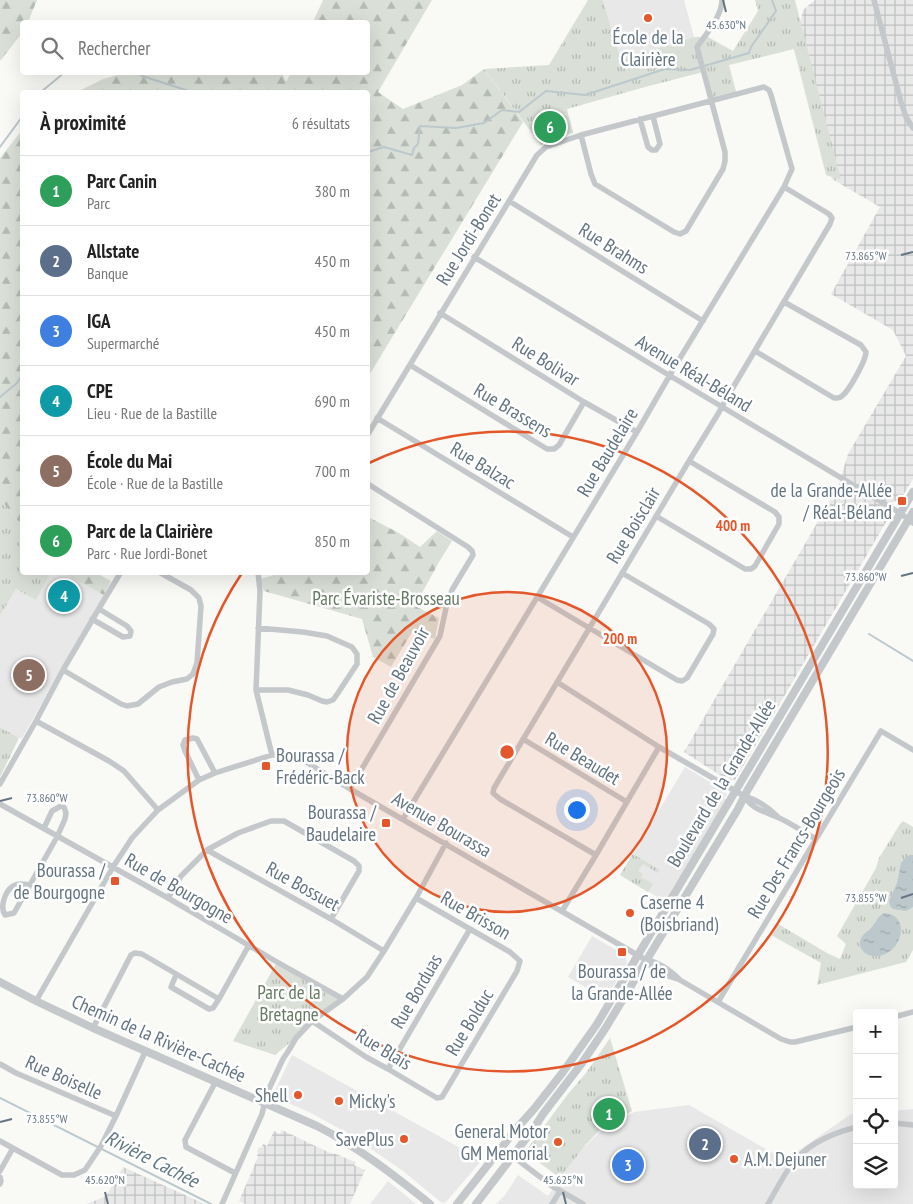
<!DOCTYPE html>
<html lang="fr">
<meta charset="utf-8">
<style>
:root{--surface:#fff;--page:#f6f6f6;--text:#222;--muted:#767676;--line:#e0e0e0;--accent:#d93025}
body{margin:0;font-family:"PT Sans Narrow",sans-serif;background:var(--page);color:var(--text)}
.controls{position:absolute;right:15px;bottom:15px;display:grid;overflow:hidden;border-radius:5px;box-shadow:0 5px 20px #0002}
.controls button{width:45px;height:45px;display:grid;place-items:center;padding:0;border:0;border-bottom:1px solid var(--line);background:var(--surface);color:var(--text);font:25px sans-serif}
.you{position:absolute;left:576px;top:809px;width:18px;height:18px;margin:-12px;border:4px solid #fff;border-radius:50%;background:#1a73e8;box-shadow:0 0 0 8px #1a73e833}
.badge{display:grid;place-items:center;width:32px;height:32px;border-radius:50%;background:var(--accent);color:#fff;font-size:16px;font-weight:700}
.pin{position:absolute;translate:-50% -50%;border:2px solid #fff;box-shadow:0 1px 5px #0006}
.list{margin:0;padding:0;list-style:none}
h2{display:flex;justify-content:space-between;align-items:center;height:65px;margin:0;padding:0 20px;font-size:21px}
h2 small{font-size:16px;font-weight:400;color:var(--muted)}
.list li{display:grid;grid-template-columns:32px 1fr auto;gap:15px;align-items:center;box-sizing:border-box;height:70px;padding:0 20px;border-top:1px solid var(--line)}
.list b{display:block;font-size:19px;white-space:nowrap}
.list p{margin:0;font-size:16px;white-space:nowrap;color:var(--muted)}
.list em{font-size:16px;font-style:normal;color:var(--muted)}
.icon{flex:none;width:28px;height:28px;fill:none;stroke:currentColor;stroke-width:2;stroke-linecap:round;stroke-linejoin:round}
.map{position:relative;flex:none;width:913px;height:1204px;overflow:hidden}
.search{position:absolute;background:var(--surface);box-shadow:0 5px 20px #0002;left:20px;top:20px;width:350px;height:55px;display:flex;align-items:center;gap:12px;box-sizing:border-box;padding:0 18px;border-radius:5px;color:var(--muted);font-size:19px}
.panel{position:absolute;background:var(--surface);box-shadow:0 5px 20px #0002;left:20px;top:90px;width:350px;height:485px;border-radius:5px}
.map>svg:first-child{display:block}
.built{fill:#e7e8e7}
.industrial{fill:url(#industrial-grid)}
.forest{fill:url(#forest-firs)}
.park{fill:url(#park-tufts)}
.water{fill:url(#water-ripples)}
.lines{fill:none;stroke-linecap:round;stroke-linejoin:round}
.stream{stroke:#bcc8cc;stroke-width:2}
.minor{stroke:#c4c8cb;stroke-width:5.5}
.tertiary{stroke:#c4c8cb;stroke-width:8}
.ticks{fill:none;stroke:#647481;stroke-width:2}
.ring{fill:none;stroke:#e4572b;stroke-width:2.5}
.poi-dot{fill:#e4572b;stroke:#fff;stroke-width:2}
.labels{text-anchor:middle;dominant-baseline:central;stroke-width:5;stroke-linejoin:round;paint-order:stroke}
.poi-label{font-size:19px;fill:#647481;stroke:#fff;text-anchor:end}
.street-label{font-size:19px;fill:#647481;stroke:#fff}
.park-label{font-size:19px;fill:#667963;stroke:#fff}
.water-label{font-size:20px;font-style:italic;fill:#637a83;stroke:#fff}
.ticks-label{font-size:12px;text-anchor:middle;fill:#647481;stroke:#fff;stroke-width:5;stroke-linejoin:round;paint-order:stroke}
.centre{fill:#e4572b;stroke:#fff;stroke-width:2.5}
.ring-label{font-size:15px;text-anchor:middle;font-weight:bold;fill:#e4572b;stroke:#fff;stroke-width:5;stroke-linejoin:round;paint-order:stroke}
</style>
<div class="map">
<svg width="913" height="1204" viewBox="0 0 913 1204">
<defs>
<pattern id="industrial-grid" width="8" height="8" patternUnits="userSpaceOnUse" patternTransform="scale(1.25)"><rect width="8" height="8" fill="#e7e8e7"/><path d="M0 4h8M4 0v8" fill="none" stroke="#bfc1c1"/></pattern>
<pattern id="forest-firs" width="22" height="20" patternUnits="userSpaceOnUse" patternTransform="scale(1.25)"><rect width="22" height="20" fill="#dae0d7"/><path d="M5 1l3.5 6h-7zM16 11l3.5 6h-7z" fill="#b4bab4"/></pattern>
<pattern id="park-tufts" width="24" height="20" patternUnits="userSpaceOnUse" patternTransform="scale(1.25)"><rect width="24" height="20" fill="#dae0d7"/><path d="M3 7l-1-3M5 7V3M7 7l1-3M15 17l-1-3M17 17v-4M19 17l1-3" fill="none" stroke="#b4bab4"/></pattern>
<pattern id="water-ripples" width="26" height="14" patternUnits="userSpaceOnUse" patternTransform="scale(1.25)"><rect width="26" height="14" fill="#bcc8cc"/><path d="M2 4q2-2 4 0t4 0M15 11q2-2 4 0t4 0" fill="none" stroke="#9ca7ab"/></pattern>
</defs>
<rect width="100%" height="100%" fill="#f9f9f6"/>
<path class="built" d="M603 0H684L694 37 621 60Z
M51 573H63L104 595 22 738H19L0 727V616L16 589 36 600Z
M685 767 723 790 727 795 724 798 726 800 666 902 620 875Z
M592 936 625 955 627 963 606 999 568 977Z
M292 1055 482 1160 446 1202 442 1203 403 1171 351 1135 311 1113 275 1097 274 1093Z
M689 1105 785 1160 851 1114H857V1185H894V1111L913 1109V1204H496L505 1195 518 1175 548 1196 560 1178 584 1147 605 1127 634 1112Z
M388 1181 416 1204H370Z"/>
<path class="industrial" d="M815 0H913V479L899 502 894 501 887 513 889 517 735 780 729 781 684 752 838 487 848 454 906 356 893 330 831 294 880 207 832 179 794 49 803 10Z
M282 1130 330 1153 336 1154 355 1162 354 1165 365 1170 350 1204H245L239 1201 258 1157 257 1156 258 1153 257 1152 259 1147 261 1148 263 1144 267 1146 274 1131 280 1134Z
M123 1167 205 1204H87L106 1196Z"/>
<path class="forest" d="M0 0H37L28 22H22V33L0 61Z
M323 0H432L378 92 403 109 462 85 484 69 523 122 368 377V92H77L103 79 125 73H282L286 82 291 73 368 72V22H313Z
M22 131V526L0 499V158L19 134Z
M368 517 399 533 420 547 437 531 452 541 439 562 415 606 439 618 435 639 412 632 391 667 373 657 362 619 264 591 260 579 281 573 368 572Z
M63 573H96L111 581 104 595Z"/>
<path class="park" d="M588 0H603L621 60 694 37H708L733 51 758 11 755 0H795L841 180 826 175 794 49 729 65 737 95 711 101 703 72 645 87 567 109 573 133 555 138 541 145 484 69 549 65Z
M0 499 22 526V572L51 573 36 600 16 589 0 616Z
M0 727 19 738 0 777Z
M903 821 913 827V950L906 962 817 985 821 963 771 935 778 924 827 953 840 959 846 944 837 936 876 868 879 858 900 824Z
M633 854 660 870 658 873 643 864 638 871 643 874 641 877 653 884 648 892 620 875Z
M277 962 343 999 275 1055 233 1041Z
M610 1038 632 1111 603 1127 587 1143 560 1178 525 1152 568 1094 586 1073Z"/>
<path class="water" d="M909 855H913V907L906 911 893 909 890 906 889 901 897 883 901 863 904 859Z
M885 913C913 916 901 958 874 956 862 955 855 944 864 934 866 932 870 930 872 927 878 920 876 917 885 913Z"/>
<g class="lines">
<path class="stream" d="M138 72 142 76 192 92
M41 92 65 72
M0 147 22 117
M368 152 384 147 412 155 414 148 418 144 420 126 456 128 484 123 502 110 519 112 546 91 585 95 665 69 690 70 749 53 751 47 776 11 772 0
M0 397 17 383 22 375
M869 634 913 661
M0 1098 211 1204"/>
<path class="minor" d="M874 0 901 102 906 117 913 128
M640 119 648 147 652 150H656L660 144 653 116
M581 135 591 174 595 184 674 232 680 234 686 231 723 169 725 161V152L697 47C706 34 722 16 722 0
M509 201 703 321
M474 257 662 371 900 513 913 523
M440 313 584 402 637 432
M755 351 834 398C838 398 839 399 842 396 849 391 866 360 866 352L861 345 784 302
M410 365 547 449H554L559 445 584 402
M377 418 573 537
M368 434 537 155 546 147 581 135 764 87 769 90 771 95 792 169 784 187 674 368 637 432 403 819
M656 516 745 569H751L755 566 779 524V517L775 512 689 461
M258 572 260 591 256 690 272 755
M537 597 677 680 682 681 687 678 713 634 714 629 709 624 622 573
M92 619 123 637 130 636 131 631 127 626 99 609
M63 670 121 704 127 706 138 704 159 687 172 682 187 679 193 674 197 663 201 606 199 598 191 590 159 572
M557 682 659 747 744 796C758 800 768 807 778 817
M256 690H288L308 695 322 701 327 702 333 700 338 693 357 664V654L352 647 327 636 303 632 258 628
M36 721 109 761 124 771 158 810
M523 739 627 802
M199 780 185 751 183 745 185 740 193 738 197 739 215 773
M0 784 36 721 63 670 101 605 121 572
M350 789 440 636 446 608 452 590 473 555 472 551 468 547 368 484
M744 796C753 810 764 811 777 817 791 823 803 832 816 839
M0 804 168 898 277 962 343 999
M207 850 331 919 384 951
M596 855 500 799 493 793 494 788 689 461 718 414 725 401 830 224 832 218 829 214 784 187
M30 885C24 884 18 883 13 886 4 892 0 908 5 915L14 913 57 837 65 819 66 813 64 807 61 806 52 811 44 828
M168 898 181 876 207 850 238 833 271 821H284L354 861 359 866V871L331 919
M562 911 596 855 659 747
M646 960C652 971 666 976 678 979
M176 975 171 987 209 1009 213 1008 219 999 249 945
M36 1001 113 867 132 838 158 810 199 780 215 773 272 755 293 754 350 789 646 960C659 962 671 971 680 980L781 1039 790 1042H795L857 1027
M718 1002 881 731 913 750
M894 1017 913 1012
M312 1021 366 1057 388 1069 437 1098 442 1097 517 971 520 961 510 952 416 898
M93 1028 131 955 135 953 142 954 219 999
M0 1064 16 1073 116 1116
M388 1069 470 929
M216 1081 185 1140 186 1147 235 1173
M894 1123 913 1125
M0 1141 62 1175H74L85 1170 101 1146 116 1116 146 1050
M502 1148 552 1186 583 1204
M0 1171 13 1148
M0 1177 1 1181 0 1184
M222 1204 262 1114 267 1093 283 1059 289 1050 296 1038 312 1021 343 999 367 977 384 951 416 898 446 843
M552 1204 560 1191
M768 1204C775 1192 782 1178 790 1167 805 1145 832 1133 857 1127"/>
<path class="tertiary" d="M0 982 36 1001 93 1028 317 1126C358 1147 394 1175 430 1204
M457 1204 517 1128 534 1109 563 1072 597 1024 913 492
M476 1204 534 1128 543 1114 582 1063 605 1029 738 809 747 791 913 512"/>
</g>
<path class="ticks" d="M723 0 726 12M901 255 913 252M901 576 913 573M0 801 12 798M901 898 913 894M0 1122 12 1119M105 1192 108 1204M563 1192 566 1204"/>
<circle cx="507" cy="752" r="160" fill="#e4572b" fill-opacity=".12"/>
<g class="ring">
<circle cx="507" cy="752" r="160"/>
<path d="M369 463A320 320 0 1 1 242 573"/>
</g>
<g class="poi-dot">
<circle cx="648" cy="18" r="5"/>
<rect x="897" y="496" width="10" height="10" rx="2.5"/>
<rect x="261" y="761" width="10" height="10" rx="2.5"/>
<rect x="381" y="818" width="10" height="10" rx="2.5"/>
<rect x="110" y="876" width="10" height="10" rx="2.5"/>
<circle cx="630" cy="913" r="5"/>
<rect x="617" y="947" width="10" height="10" rx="2.5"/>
<circle cx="298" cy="1095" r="5"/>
<circle cx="339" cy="1101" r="5"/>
<circle cx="404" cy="1139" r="5"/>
<circle cx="558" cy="1142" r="5"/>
<circle cx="734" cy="1159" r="5"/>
</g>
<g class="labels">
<g class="poi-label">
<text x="648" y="37" text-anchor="middle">École de la<tspan x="648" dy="22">Clairière</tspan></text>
<text x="892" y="490">de la Grande-Allée<tspan x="892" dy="22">/ Réal-Béland</tspan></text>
<text x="276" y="755" text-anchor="start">Bourassa /<tspan x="276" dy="22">Frédéric-Back</tspan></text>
<text x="376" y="812">Bourassa /<tspan x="376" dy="22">Baudelaire</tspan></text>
<text x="105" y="870">Bourassa /<tspan x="105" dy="22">de Bourgogne</tspan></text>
<text x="640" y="902" text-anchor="start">Caserne 4<tspan x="640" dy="22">(Boisbriand)</tspan></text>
<text x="622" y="971" text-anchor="middle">Bourassa / de<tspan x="622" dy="22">la Grande-Allée</tspan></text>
<text x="288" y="1095">Shell</text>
<text x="349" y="1101" text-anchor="start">Micky's</text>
<text x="548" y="1131">General Motor<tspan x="548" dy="22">GM Memorial</tspan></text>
<text x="394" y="1139">SavePlus</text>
<text x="744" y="1159" text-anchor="start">A.M. Dejuner</text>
</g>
<g class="street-label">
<text transform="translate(468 239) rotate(-58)">Rue Jordi-Bonet</text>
<text transform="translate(614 248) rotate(32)">Rue Brahms</text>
<text transform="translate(546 361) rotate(32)">Rue Bolivar</text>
<text transform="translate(694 373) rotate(31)">Avenue Réal-Béland</text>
<text transform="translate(513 410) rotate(31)">Rue Brassens</text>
<text transform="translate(607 452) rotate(-59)">Rue Baudelaire</text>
<text transform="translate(483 465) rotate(31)">Rue Balzac</text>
<text transform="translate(633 525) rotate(-59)">Rue Boisclair</text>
<text transform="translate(398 675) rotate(-61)">Rue de Beauvoir</text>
<text transform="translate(583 758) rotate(31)">Rue Beaudet</text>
<text transform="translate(721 783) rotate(-59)">Boulevard de la Grande-Allée</text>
<text transform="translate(442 824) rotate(30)">Avenue Bourassa</text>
<text transform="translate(796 843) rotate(-59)">Rue Des Francs-Bourgeois</text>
<text transform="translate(303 886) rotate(29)">Rue Bossuet</text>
<text transform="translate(179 888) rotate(30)">Rue de Bourgogne</text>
<text transform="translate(476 915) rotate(30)">Rue Brisson</text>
<text transform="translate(416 991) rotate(-60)">Rue Borduas</text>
<text transform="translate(469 1022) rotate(-59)">Rue Bolduc</text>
<text transform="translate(159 1038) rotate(24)">Chemin de la Rivière-Cachée</text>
<text transform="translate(384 1049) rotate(31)">Rue Blais</text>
<text transform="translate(64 1077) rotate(24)">Rue Boiselle</text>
</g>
<g class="park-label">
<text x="386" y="598">Parc Évariste-Brosseau</text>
<text x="289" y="992">Parc de la<tspan x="289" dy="22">Bretagne</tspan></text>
</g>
<g class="water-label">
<text transform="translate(152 1159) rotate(27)">Rivière Cachée</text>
</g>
</g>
<g class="ticks-label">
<text x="726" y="29">45.630°N</text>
<text x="866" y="260">73.865°W</text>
<text x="866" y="581">73.860°W</text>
<text x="47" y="802">73.860°W</text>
<text x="866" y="902">73.855°W</text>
<text x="47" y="1123">73.855°W</text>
<text x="105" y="1184">45.620°N</text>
<text x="563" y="1184">45.625°N</text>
</g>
<circle cx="507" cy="752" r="8" class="centre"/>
<g class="ring-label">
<text x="733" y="531">400 m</text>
<text x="620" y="644">200 m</text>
</g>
</svg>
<div class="controls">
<button>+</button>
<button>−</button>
<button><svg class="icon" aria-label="locate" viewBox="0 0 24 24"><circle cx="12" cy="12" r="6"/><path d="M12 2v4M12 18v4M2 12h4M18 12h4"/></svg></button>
<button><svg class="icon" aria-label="layers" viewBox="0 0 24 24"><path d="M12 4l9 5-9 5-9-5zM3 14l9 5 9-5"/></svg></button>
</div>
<div class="you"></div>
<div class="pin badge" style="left:609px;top:1114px;background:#2e9e5b">1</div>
<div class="pin badge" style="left:705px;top:1144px;background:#5c6f8a">2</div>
<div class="pin badge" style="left:628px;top:1165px;background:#3f7fe0">3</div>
<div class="pin badge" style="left:64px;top:596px;background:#0f9aa8">4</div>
<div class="pin badge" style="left:29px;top:675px;background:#8d6e63">5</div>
<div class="pin badge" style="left:550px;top:127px;background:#2e9e5b">6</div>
<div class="search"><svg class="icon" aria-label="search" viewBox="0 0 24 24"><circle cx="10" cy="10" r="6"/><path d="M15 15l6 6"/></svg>Rechercher</div>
<section class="panel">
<h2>À proximité<small>6 résultats</small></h2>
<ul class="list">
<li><span class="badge" style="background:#2e9e5b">1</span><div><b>Parc Canin</b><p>Parc</p></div><em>380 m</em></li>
<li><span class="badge" style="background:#5c6f8a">2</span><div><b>Allstate</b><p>Banque</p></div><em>450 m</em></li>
<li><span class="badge" style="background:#3f7fe0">3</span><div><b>IGA</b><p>Supermarché</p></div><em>450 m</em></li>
<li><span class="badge" style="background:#0f9aa8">4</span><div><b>CPE</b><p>Lieu · Rue de la Bastille</p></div><em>690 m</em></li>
<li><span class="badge" style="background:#8d6e63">5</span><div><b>École du Mai</b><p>École · Rue de la Bastille</p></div><em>700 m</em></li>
<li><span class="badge" style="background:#2e9e5b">6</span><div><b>Parc de la Clairière</b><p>Parc · Rue Jordi-Bonet</p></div><em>850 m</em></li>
</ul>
</section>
</div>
